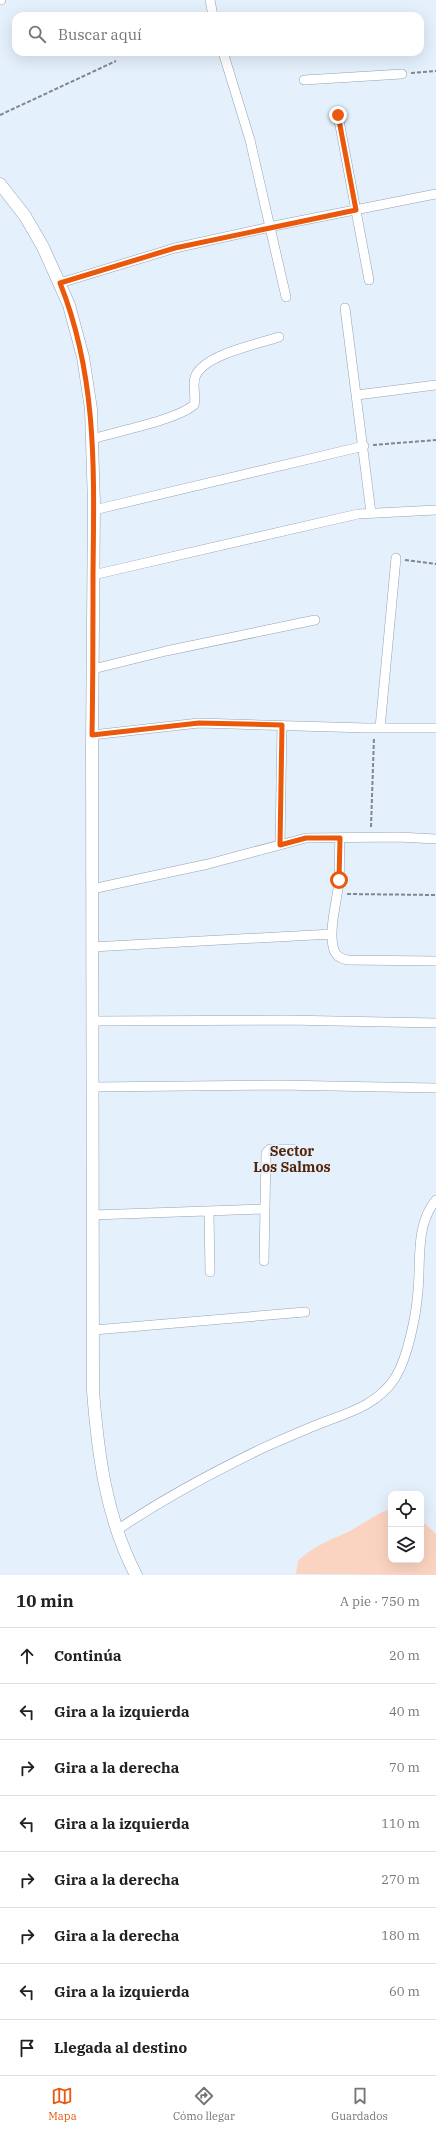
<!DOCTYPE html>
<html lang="es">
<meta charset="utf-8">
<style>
:root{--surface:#fff;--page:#f2f2f2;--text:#202124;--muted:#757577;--line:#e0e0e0;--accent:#ea580c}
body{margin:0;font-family:"IBM Plex Serif",serif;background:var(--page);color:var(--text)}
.controls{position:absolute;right:12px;bottom:12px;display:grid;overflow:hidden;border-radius:8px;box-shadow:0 4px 16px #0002}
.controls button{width:36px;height:36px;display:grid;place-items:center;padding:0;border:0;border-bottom:1px solid var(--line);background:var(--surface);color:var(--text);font:20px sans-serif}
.stop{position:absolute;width:12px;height:12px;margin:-9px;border:3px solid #ea580c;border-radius:50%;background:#fff}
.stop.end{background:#ea580c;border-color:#fff;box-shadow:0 1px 4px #0008}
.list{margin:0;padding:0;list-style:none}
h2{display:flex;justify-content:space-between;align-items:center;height:52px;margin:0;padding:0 16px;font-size:17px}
h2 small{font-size:13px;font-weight:400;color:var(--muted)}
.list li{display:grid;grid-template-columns:26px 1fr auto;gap:12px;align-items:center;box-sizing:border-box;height:56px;padding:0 16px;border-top:1px solid var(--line)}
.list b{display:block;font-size:15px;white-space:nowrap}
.list em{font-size:13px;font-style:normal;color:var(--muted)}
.icon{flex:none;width:22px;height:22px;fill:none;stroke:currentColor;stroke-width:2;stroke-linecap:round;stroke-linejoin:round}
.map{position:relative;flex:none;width:436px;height:1575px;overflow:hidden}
.search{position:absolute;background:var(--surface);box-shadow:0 4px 16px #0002;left:12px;right:12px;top:12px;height:44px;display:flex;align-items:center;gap:10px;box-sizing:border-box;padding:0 14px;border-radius:12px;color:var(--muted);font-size:15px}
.sheet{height:500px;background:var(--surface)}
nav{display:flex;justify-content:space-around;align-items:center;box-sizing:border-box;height:56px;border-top:1px solid var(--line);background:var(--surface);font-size:11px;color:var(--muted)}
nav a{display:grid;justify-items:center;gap:2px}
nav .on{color:var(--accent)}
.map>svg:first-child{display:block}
.green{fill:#fbd4c1}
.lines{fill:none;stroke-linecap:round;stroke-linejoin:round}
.minor-casing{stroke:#95a3b1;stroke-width:10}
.tertiary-casing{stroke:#95a3b1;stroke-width:13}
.path{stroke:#7f8790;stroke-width:2;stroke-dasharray:4 2;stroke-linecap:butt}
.minor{stroke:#fff;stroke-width:9}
.tertiary{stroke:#fff;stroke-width:12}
.route{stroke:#ea580c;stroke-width:5}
.labels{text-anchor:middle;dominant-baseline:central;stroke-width:4;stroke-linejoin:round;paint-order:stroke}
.neighbourhood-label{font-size:14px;font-weight:bold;fill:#542508;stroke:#e4f0fc}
</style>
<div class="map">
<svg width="436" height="1575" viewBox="0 0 436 1575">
<rect width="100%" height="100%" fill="#e4f0fc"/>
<path class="green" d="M391 1509V1560H421V1520L436 1534V1575L296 1574 298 1561C317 1543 333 1540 355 1528 368 1521 377 1513 391 1509Z"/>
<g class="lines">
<defs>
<path id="minor" d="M0 0H1
M210 0 213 16
M223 52 250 140 286 297
M304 80 402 74
M338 115 369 280
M60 283 175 248 279 225 436 194
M345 308 371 513
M357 395 436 385
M92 439C118 431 174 421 194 405 197 395 191 384 196 375 206 354 258 344 279 337
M94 510 364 446
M93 575 358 514 436 510
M93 669 166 651 315 620
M380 728 396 558
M92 735 199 723 367 728H436
M340 838C339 852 340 867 339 882 337 900 328 932 334 950 336 957 342 959 348 960L436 961
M280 845 282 725
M92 889 208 864 306 838 399 837 436 839
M92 947 332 934
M93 1021 286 1020 436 1023
M93 1087 279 1085 436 1088
M209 1211 210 1272
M93 1215 263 1209
M264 1261 266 1153 270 1149H295
M94 1330 305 1312
M117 1530C163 1499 213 1472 263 1448 283 1439 304 1430 324 1422 351 1412 378 1404 395 1378 408 1357 416 1316 418 1291 421 1261 415 1225 436 1200"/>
<path id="tertiary" d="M0 184 25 216 43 247 69 305 83 357 91 409 94 504 92 744 93 1391C98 1454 106 1518 136 1575"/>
</defs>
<use href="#minor" class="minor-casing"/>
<use href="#tertiary" class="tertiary-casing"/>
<path class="path" d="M411 73 436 71
M0 115 116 61
M373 445 436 440
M405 560 436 564
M371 827 374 737
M347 894 436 895"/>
<use href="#minor" class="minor"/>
<use href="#tertiary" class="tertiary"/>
</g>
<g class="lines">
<path class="route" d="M338 115 356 210 175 248 60 283C98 378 94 475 93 575 93 628 93 682 92 735L199 723 282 725 280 845 306 838H340L339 880"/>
</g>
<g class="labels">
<g class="neighbourhood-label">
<text x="292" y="1151">Sector<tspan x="292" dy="16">Los Salmos</tspan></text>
</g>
</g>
</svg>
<div class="controls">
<button><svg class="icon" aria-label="locate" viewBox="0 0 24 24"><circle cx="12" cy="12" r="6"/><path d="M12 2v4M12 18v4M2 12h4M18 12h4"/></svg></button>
<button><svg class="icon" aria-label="layers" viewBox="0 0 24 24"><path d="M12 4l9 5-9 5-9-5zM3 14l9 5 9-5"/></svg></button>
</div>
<div class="stop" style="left:339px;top:880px"></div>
<div class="stop end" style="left:338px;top:115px"></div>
<div class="search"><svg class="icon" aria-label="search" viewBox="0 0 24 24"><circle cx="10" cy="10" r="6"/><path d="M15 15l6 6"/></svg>Buscar aquí</div>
</div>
<section class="sheet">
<h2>10 min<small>A pie · 750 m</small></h2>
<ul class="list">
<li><svg class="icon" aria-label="ahead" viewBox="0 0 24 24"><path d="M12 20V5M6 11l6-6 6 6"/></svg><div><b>Continúa</b></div><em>20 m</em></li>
<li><svg class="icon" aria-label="left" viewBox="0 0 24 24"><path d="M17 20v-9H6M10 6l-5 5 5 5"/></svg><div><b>Gira a la izquierda</b></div><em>40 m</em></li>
<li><svg class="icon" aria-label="right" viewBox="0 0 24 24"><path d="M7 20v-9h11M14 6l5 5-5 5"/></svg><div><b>Gira a la derecha</b></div><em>70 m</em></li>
<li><svg class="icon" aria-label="left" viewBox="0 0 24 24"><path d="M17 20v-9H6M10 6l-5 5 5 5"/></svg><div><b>Gira a la izquierda</b></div><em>110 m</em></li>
<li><svg class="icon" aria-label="right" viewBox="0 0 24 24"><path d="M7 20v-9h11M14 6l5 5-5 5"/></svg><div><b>Gira a la derecha</b></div><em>270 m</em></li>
<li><svg class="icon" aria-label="right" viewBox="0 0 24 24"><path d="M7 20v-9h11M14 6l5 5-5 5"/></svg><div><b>Gira a la derecha</b></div><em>180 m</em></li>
<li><svg class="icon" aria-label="left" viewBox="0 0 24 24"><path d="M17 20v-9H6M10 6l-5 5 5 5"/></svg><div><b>Gira a la izquierda</b></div><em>60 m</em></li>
<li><svg class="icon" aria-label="arrive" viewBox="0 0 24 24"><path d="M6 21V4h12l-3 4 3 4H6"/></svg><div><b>Llegada al destino</b></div></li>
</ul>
</section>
<nav>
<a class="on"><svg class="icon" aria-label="map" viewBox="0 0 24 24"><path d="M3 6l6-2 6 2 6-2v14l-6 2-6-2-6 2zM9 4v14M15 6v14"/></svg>Mapa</a>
<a><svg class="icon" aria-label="directions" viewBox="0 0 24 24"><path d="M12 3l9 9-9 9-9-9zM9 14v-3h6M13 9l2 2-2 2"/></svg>Cómo llegar</a>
<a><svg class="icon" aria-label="saved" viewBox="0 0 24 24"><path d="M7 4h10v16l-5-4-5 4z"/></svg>Guardados</a>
</nav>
